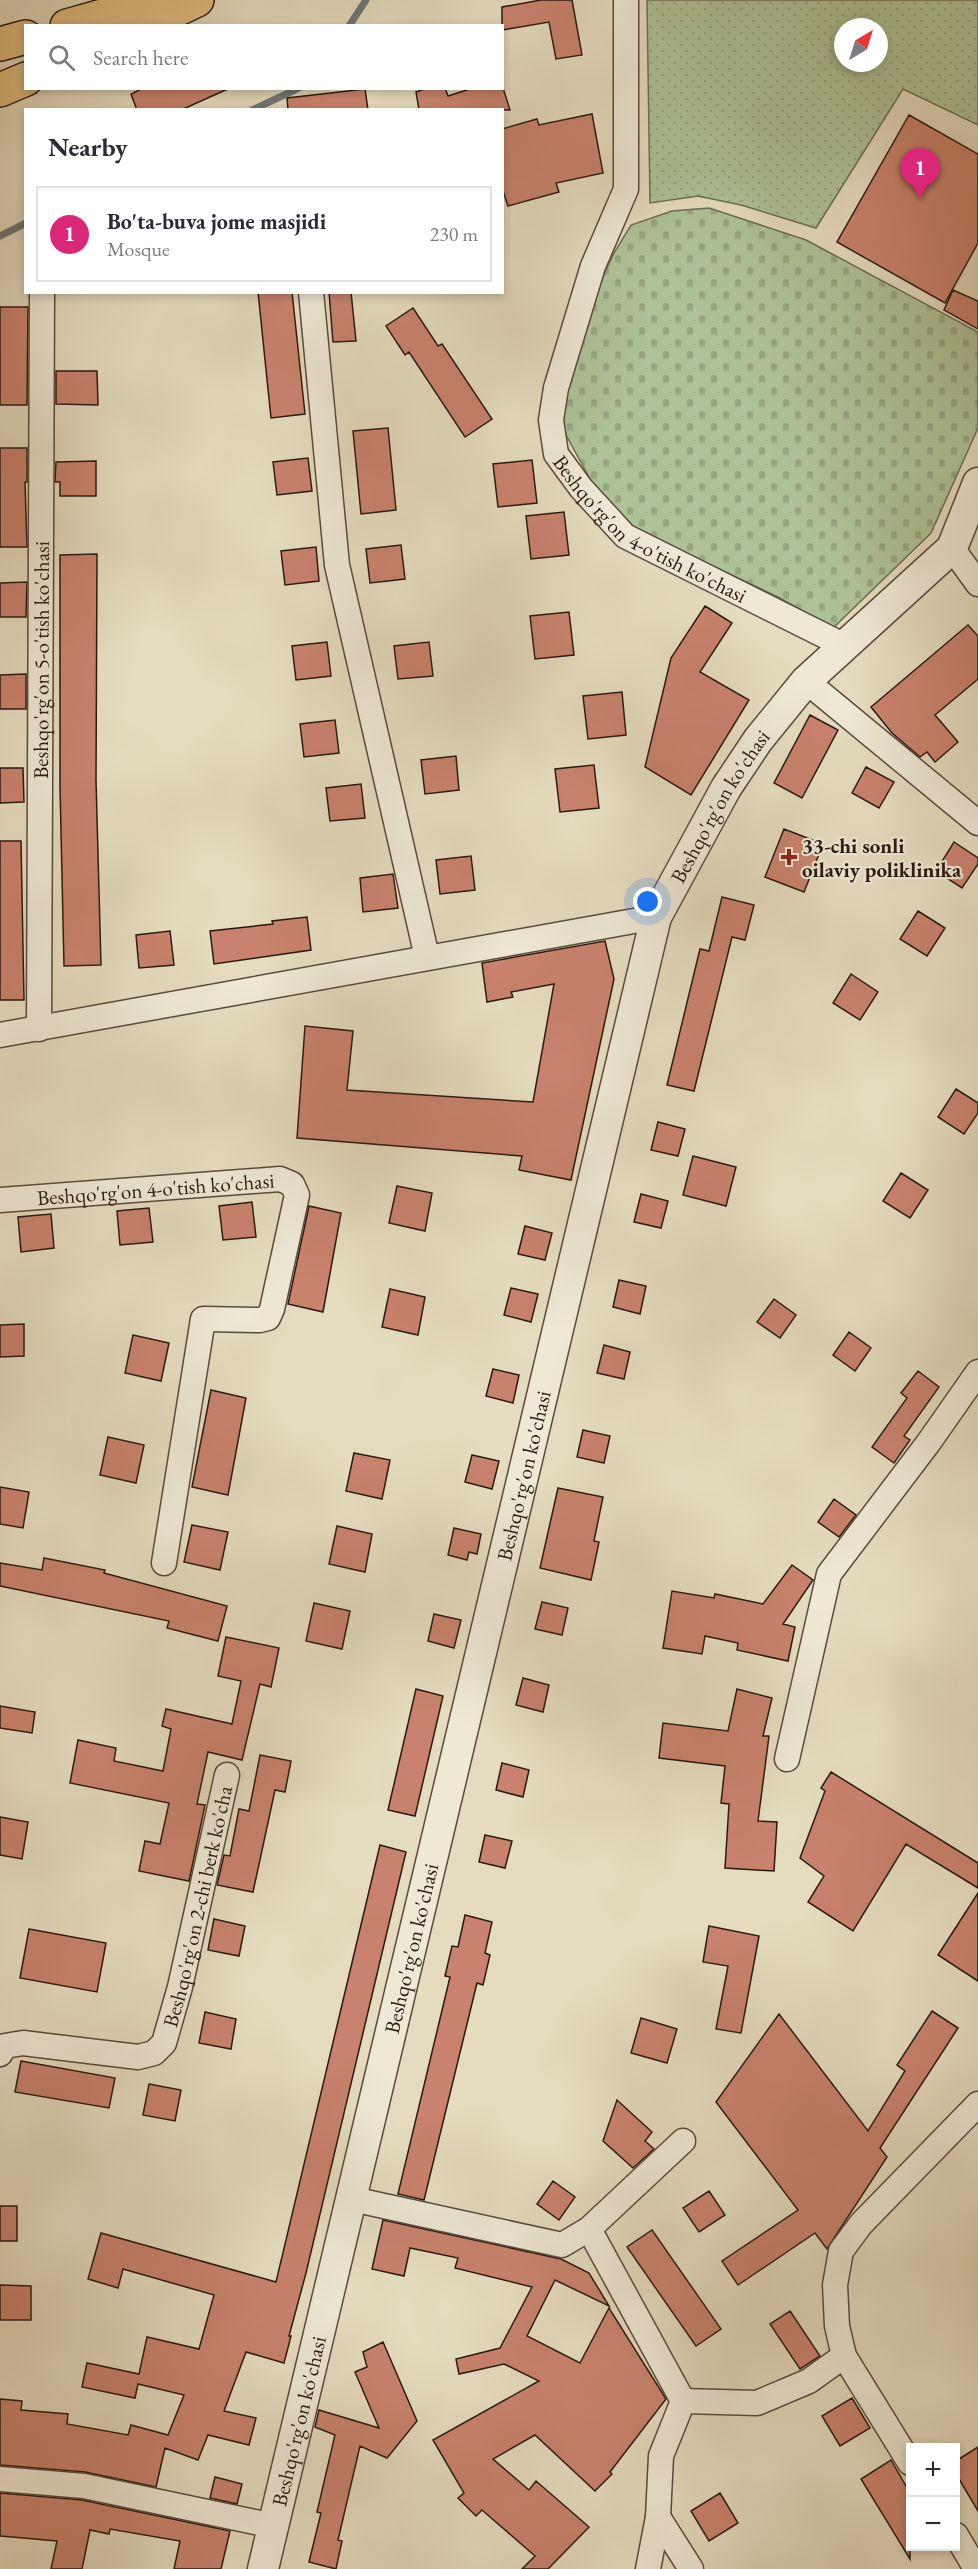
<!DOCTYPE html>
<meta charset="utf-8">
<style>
:root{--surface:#fff;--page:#f7f7f7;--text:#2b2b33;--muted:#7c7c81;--line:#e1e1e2;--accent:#db2777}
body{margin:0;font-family:"EB Garamond",serif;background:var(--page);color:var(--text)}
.controls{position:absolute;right:18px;bottom:18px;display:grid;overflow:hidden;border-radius:0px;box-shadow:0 3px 9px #0003}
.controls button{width:54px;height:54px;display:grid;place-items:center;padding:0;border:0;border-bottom:2px solid var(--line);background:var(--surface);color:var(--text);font:30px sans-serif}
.compass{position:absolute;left:834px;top:18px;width:54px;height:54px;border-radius:50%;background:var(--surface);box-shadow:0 3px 9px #0003;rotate:38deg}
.you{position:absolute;left:648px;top:902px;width:21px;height:21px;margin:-15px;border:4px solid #fff;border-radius:50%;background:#1a73e8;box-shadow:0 0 0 9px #1a73e833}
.badge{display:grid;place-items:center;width:39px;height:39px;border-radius:50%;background:var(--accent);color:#fff;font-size:20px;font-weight:700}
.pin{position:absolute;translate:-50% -50px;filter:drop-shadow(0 2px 3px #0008)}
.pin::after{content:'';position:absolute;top:32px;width:21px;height:18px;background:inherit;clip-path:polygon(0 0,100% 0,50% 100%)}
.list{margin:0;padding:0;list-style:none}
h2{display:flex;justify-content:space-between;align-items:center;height:78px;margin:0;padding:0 24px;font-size:26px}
h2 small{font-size:20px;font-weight:400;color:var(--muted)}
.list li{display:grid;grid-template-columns:39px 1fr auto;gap:18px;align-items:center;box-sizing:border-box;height:96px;margin:0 12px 12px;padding:0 12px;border:2px solid var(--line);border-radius:0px}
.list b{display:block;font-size:22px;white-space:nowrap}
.list p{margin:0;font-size:20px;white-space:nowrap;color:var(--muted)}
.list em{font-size:20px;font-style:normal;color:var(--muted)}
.icon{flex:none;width:33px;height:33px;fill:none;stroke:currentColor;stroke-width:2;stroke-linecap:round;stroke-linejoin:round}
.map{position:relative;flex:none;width:978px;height:2569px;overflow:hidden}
.search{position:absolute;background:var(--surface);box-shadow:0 3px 9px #0003;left:24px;top:24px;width:480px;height:66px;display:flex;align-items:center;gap:15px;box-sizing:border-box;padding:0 21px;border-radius:0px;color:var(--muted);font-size:22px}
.panel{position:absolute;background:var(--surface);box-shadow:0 3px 9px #0003;left:24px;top:108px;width:480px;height:186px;border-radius:0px}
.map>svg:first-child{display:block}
.grass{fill:url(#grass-dots);stroke:#6c6e54;stroke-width:1.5;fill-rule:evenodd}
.cemetery{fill:url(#cemetery-stones);stroke:#6c6e54;stroke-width:1.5}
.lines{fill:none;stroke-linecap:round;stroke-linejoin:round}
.stream{stroke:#6d7977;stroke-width:7}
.building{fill:#c9826d;stroke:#2a1910;stroke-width:1.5}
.minor-casing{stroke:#594a3c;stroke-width:27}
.tertiary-casing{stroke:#594a3c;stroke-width:33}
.trunk-casing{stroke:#2a1910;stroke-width:36}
.minor{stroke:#eee8d5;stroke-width:24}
.tertiary{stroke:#eee8d5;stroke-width:30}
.trunk{stroke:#e2be80;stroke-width:33}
.poi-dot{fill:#8f2418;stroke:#eee8d5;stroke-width:2}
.labels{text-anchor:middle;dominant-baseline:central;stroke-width:4.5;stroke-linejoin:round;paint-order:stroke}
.street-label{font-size:21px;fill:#2a1910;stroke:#eee8d5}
.poi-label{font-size:21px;font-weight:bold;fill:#2a1910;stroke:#eee8d5;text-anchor:start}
</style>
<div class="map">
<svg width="978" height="2569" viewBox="0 0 978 2569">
<defs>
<pattern id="grass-dots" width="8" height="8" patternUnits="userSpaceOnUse" patternTransform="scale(1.5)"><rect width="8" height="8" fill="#aec297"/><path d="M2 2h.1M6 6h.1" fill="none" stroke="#96a681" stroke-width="1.8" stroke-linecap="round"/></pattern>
<pattern id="cemetery-stones" width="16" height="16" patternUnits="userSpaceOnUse" patternTransform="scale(1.5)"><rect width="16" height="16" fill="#aec297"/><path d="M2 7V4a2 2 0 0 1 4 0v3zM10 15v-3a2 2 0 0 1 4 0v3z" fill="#96a681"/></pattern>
</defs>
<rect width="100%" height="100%" fill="#e5dcbf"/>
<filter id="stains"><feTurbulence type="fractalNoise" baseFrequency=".00333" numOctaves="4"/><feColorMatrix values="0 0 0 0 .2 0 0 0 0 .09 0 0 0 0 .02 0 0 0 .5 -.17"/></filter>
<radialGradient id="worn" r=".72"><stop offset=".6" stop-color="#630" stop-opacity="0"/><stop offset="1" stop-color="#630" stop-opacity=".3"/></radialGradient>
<path class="grass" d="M647 0H978V125L903 89 816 228 741 205 698 196 650 203ZM843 27H879V63H843Z"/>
<path class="cemetery" d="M709 208 806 240 978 332V428L931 533 833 628 778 597 631 527 601 499 560 424 586 313 614 253 631 225 672 211Z"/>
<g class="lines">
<path class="stream" d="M349 26 366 0
M252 110 299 88
M0 236 26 223"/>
</g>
<path class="building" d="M541 0H572L582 55 556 59 549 22 502 30V7Z
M143 88H230L181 110H137L131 94Z
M427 88H445L448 96 473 88H503L510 110H419L416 92Z
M365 89 368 110H288L287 98Z
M592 114 603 173 556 183 559 192 508 206 502 188V129L537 119 539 125Z
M909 115 978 154V243L945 303 837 242Z
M953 290 978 301V329L944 310Z
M258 292H292L305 414 271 418Z
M329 292H351L356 341 333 342Z
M0 307H28L27 405H0Z
M413 308 438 346 442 344 492 419 465 437 409 352 405 355 386 326Z
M56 371H97L98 405 56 404Z
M388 428 396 510 361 514 353 431Z
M0 448H27V482H25L27 547H0Z
M308 458 312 491 277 495 273 462Z
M532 460 537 503 498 507 493 464Z
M96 461V496H60V482H55L56 462Z
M564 512 569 555 531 559 526 516Z
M401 545 405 579 370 583 366 549Z
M316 547 319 581 285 585 281 551Z
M97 554 96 780 101 965 64 966 60 787V555Z
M27 582 26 617H0V583Z
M705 606 732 623 700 672 749 700 691 795 645 767 671 658Z
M569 612 574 655 535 659 530 616Z
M968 625 978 636V679L935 715 958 742 935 762 927 752 920 757 892 733 871 707Z
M327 642 331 676 296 680 292 646Z
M429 642 433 676 398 679 394 646Z
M26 674V709H0V675Z
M622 692 626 735 588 739 583 696Z
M810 715 838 730 802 798 774 783Z
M335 720 339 753 304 757 300 724Z
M456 756 459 790 425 794 421 760Z
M594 765 599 808 560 812 555 769Z
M866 767 894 782 879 808 852 793Z
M0 768H23L24 802 0 803Z
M361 784 365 818 330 821 326 788Z
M784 829 823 844 804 892 765 877Z
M0 841H21L24 1000H0Z
M954 842 978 858V864L962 888 936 871Z
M471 856 475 890 440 894 436 860Z
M393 874 398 908 363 912 360 878Z
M722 897 754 905 745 940 732 937 694 1091 667 1085 700 949 709 951Z
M918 911 945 928 927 956 900 939Z
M307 917 311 950 214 964 210 931 273 924 272 921Z
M170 931 174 965 139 968 136 935Z
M605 941 614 979 571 1180 519 1170 522 1156 297 1138 305 1026 353 1031 347 1090 533 1102 554 984 511 992 513 997 487 1002 482 963Z
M851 974 878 992 860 1020 833 1003Z
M956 1089 978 1103V1113L964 1134 938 1117Z
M658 1122 685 1129 678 1156 651 1150Z
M693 1156 736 1167 726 1206 683 1195Z
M901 1173 928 1190 910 1218 883 1201Z
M397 1186 432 1193 425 1231 389 1223Z
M641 1194 668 1201 661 1228 634 1222Z
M252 1202 256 1237 223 1240 219 1206Z
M309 1206 341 1213 323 1312 288 1304Z
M149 1208 153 1242 120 1245 117 1211Z
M51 1214 54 1248 21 1252 18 1217Z
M525 1226 552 1233 545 1260 518 1254Z
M619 1280 646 1286 640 1314 613 1307Z
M511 1288 538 1294 531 1322 504 1315Z
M390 1289 425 1297 418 1335 382 1327Z
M774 1299 796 1315 780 1338 757 1322Z
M24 1324V1356L0 1357V1325Z
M849 1332 871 1348 855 1371 833 1355Z
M133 1335 169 1343 161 1381 125 1373Z
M604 1345 630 1352 624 1379 597 1373Z
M493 1369 519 1375 513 1403 486 1396Z
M918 1371 939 1387 904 1436 910 1440 894 1463 872 1447 907 1398 901 1393Z
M211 1390 246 1398 228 1495 192 1487Z
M583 1430 610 1436 604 1463 577 1457Z
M108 1437 144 1445 136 1483 100 1475Z
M354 1453 390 1460 382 1499 346 1491Z
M472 1455 499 1461 492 1489 465 1482Z
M0 1487 29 1492 23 1528 0 1524Z
M558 1488 603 1497 594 1541 599 1542 591 1580 540 1568Z
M834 1499 856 1515 839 1537 818 1522Z
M192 1525 228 1532 220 1570 184 1562Z
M337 1526 372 1534 365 1572 329 1564Z
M454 1528 481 1534 477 1554 469 1552 467 1560 448 1555Z
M44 1558 105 1570 104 1573 227 1606 218 1641 167 1628 169 1621 0 1586V1563L42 1570Z
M792 1565 813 1580 783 1624 795 1627 788 1661 737 1650 738 1643 705 1636 702 1654 663 1648 672 1591 714 1598 715 1594 763 1604Z
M542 1602 568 1608 562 1635 535 1629Z
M314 1603 350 1611 342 1649 306 1641Z
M434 1614 461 1620 454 1648 428 1641Z
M226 1637 279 1648 271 1687 260 1684 242 1760 208 1752 197 1804 205 1805 189 1881 139 1871 145 1841 160 1844 169 1803 70 1783 78 1740 116 1748 114 1761 163 1771 171 1729 162 1726 166 1709 232 1724 241 1681 218 1676Z
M523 1678 549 1685 543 1712 516 1705Z
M416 1689 443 1696 415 1816 388 1810Z
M737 1689 772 1698 763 1736H769L758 1821 777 1822 774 1871 725 1868 729 1804 721 1803 725 1766 659 1758 663 1723 728 1731Z
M0 1706 35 1712 32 1733 0 1728Z
M260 1755 291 1761 285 1792 275 1790 253 1892 217 1885 224 1855 230 1856 239 1809 249 1811Z
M502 1763 529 1770 523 1797 496 1790Z
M831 1772 978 1863V1888L906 1844 853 1931 808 1902 824 1876 800 1858 825 1791 821 1788Z
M0 1817 28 1822 22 1859 0 1855Z
M485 1835 512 1841 505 1868 479 1862Z
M380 1845 406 1852 306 2273 289 2336H291L284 2363 246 2352 224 2411 256 2418 249 2445 208 2435 198 2460 165 2448 156 2487 85 2472 0 2465V2399L22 2401 21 2410 68 2414 67 2424 128 2435 131 2425 168 2435 184 2395 138 2384 135 2398 82 2387 87 2363 139 2374 147 2337 199 2349 214 2295 123 2269 118 2288 88 2279 101 2233 276 2282Z
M978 1893V1981L938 1955Z
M465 1915 492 1922 485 1953 490 1955 483 1985 477 1983 424 2200 398 2194 450 1977 445 1976 452 1946 458 1947Z
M214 1919 245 1926 239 1956 208 1950Z
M709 1926 759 1936 741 2033 716 2029 728 1966 703 1962Z
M29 1929 106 1943 97 1992 20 1978Z
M932 2011 958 2028 880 2148 887 2157 827 2249 815 2233 738 2285 722 2261 798 2210 716 2102 779 2014 868 2131 905 2071 897 2065Z
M205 2012 236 2019 231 2049 199 2043Z
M641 2018 677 2029 667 2063 631 2053Z
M21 2061 115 2078 109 2108 15 2092Z
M149 2084 181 2090 175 2121 143 2115Z
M617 2100 652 2132 645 2141 654 2149 633 2168 603 2141Z
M553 2181 575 2197 559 2220 537 2204Z
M709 2191 725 2215 699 2232 683 2208Z
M0 2206H17V2241H0Z
M383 2220 561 2259 589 2273 609 2306 555 2280 527 2336 580 2363 609 2308 666 2399 610 2472 612 2474 595 2491 535 2435 493 2459 529 2490 536 2481 589 2527 548 2569H522L535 2556 482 2510 476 2516 458 2498 464 2493 433 2440 539 2381 504 2364 459 2374 456 2359 500 2348 532 2287 455 2268 458 2258 410 2248 404 2276 372 2269Z
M652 2230 721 2329 696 2346 627 2247Z
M0 2285 31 2286V2320H0Z
M790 2311 820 2356 800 2369 770 2324Z
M383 2342 417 2421 387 2458 360 2446 338 2540 342 2541 336 2569 309 2562 321 2513 317 2512 335 2435 315 2427 319 2410 379 2428 355 2372 367 2367 363 2352Z
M852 2398 870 2428 840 2446 822 2416Z
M978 2447V2511L956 2474V2461Z
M891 2460 910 2493V2559L861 2479Z
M215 2477 242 2484 237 2504 210 2498Z
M0 2493 82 2500 230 2531 221 2569H174L180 2541 110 2529 109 2534 90 2530 82 2569H51L57 2541 0 2536Z
M720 2493 738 2523 709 2541 691 2511Z"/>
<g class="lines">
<defs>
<g id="minor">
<path id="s1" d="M626 0V189L593 266 556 388 551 420 556 454 581 488 625 536 843 645"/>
<path d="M311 292 337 565 427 957"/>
<path d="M952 548 978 584"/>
<path d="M806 681 978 823"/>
<path id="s2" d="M39 1029 42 292"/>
<path d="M0 1035 656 917"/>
<path id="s3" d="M0 1200 280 1179 292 1184 297 1195 272 1309 268 1318 260 1320 203 1319 164 1563"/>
<path d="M787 1759 829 1574 929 1442 978 1372"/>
<path id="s4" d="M0 2054 5 2046 23 2043 138 2057 154 2053 164 2043 180 1987 227 1775"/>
<path d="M352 2199 562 2245 589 2229 683 2141"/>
<path d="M589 2229 683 2401"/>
<path d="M683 2401 757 2403 809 2381 844 2356"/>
<path d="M910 2463 844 2356 837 2326 835 2285 841 2251 861 2224 978 2104"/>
<path d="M0 2479 84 2486 274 2526"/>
<path d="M658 2517 691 2569"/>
<path d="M956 2535 976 2569"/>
<path d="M648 2569 658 2517 661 2456 683 2401"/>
</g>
<g id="tertiary">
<path id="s5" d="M263 2569 656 917 726 788 758 740 806 681 952 548 978 483"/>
</g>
<path id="trunk" d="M67 26 159 0
M142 26 197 0
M0 44 26 37
M0 90 26 79"/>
</defs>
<use href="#minor" class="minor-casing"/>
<use href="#tertiary" class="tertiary-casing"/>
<use href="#trunk" class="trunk-casing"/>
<use href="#minor" class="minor"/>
<use href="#tertiary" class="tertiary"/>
<use href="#trunk" class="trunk"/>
</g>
<path class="poi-dot" d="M786 848h6v6h6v6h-6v6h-6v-6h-6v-6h6z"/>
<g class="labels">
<g class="street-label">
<text stroke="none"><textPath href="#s1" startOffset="590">Beshqo'rg'on 4-o'tish ko'chasi</textPath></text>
<text stroke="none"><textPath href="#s2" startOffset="369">Beshqo'rg'on 5-o'tish ko'chasi</textPath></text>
<text stroke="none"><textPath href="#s5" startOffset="1826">Beshqo'rg'on ko'chasi</textPath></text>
<text stroke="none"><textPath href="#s3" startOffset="156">Beshqo'rg'on 4-o'tish ko'chasi</textPath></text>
<text stroke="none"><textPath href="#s5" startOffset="1124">Beshqo'rg'on ko'chasi</textPath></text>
<text stroke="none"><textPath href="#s4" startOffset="315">Beshqo'rg'on 2-chi berk ko'cha</textPath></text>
<text stroke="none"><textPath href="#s5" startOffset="638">Beshqo'rg'on ko'chasi</textPath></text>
<text stroke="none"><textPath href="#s5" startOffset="152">Beshqo'rg'on ko'chasi</textPath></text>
</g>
<g class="poi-label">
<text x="802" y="845">33-chi sonli<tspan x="802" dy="24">oilaviy poliklinika</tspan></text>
</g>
</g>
<rect width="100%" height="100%" filter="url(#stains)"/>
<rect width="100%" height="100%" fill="url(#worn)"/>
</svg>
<div class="controls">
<button>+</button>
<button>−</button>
</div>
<svg class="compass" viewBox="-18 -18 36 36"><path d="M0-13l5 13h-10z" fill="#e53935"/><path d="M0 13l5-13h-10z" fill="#7c7c81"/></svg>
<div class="you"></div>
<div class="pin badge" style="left:920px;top:198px">1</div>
<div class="search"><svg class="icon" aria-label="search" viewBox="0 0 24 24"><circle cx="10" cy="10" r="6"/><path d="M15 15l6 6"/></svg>Search here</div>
<section class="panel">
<h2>Nearby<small></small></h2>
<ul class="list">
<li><span class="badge">1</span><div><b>Bo'ta-buva jome masjidi</b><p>Mosque</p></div><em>230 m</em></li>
</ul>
</section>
</div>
